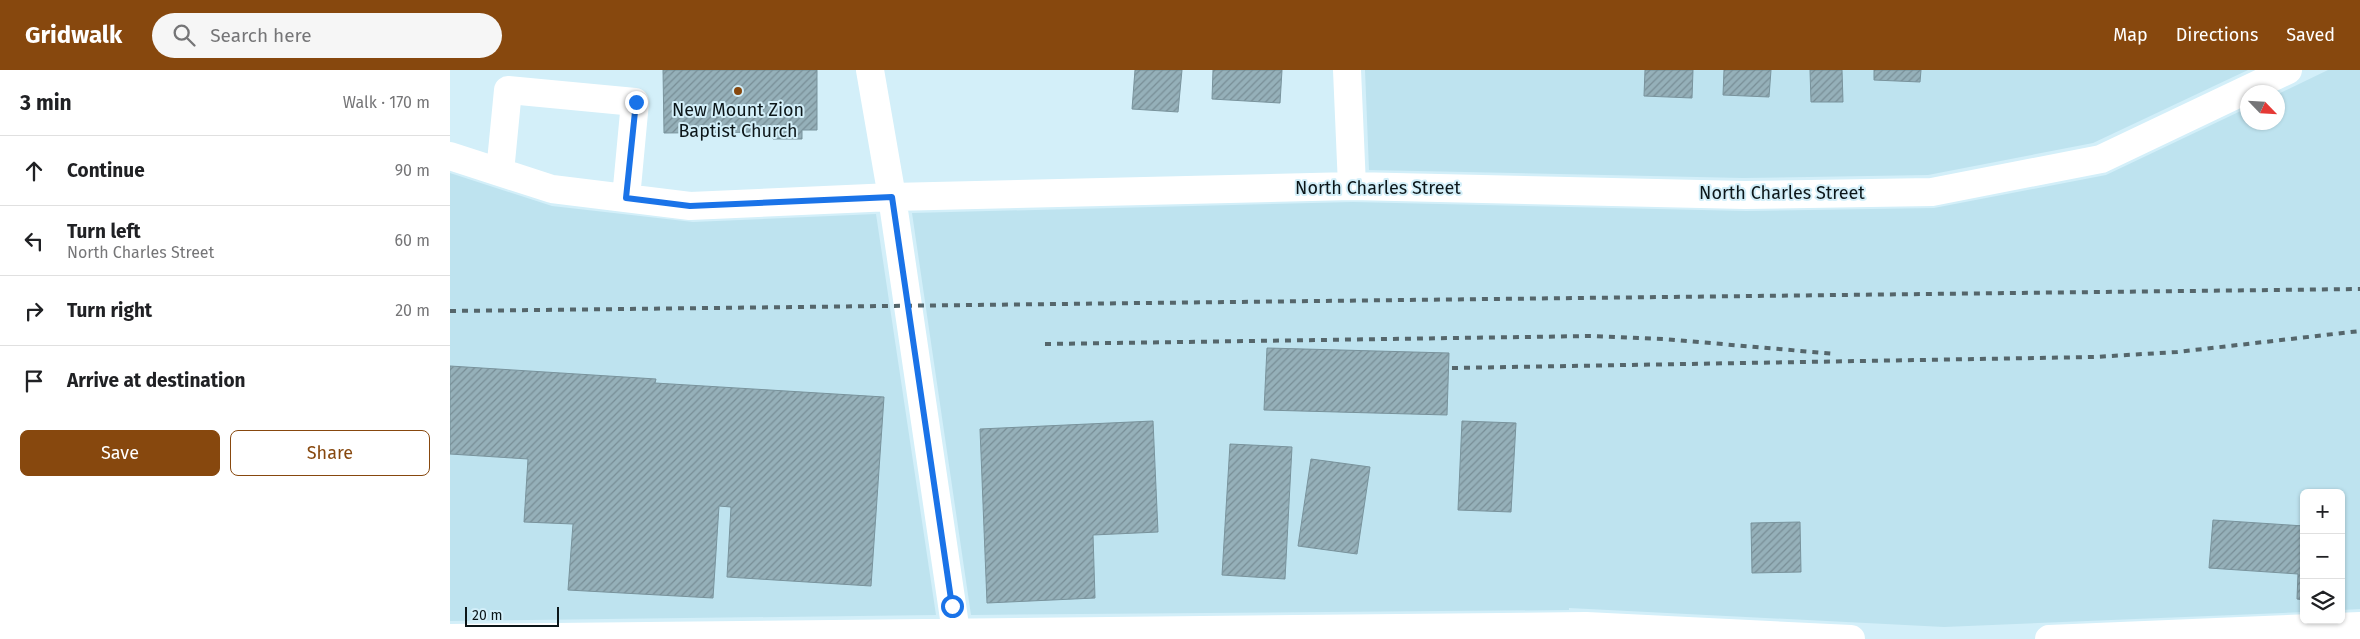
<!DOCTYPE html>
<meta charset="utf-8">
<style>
:root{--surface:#fff;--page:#f6f6f6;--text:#202124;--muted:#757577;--line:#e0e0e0;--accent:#87480e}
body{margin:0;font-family:"Fira Sans",sans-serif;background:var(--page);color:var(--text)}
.controls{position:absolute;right:15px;bottom:15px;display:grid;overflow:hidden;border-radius:8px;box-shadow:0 1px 4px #0004}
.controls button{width:45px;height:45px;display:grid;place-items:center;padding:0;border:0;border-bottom:1px solid var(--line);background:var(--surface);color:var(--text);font:25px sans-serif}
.compass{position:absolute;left:1790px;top:15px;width:45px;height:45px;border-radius:50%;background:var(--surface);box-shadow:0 1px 4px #0004;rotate:115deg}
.scale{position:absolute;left:15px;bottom:12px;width:94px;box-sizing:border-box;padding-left:5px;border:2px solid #0c1619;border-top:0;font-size:14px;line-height:18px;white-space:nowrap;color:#0c1619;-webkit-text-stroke:4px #d3eff9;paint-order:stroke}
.stop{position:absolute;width:15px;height:15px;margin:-11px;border:4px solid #1a73e8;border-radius:50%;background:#fff}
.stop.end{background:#1a73e8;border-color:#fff;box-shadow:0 1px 5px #0008}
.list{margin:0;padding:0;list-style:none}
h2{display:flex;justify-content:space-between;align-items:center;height:65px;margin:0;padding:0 20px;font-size:21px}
h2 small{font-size:16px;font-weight:400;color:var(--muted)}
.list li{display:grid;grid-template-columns:32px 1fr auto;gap:15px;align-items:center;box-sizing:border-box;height:70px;padding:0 20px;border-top:1px solid var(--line)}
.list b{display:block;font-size:19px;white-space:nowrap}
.list p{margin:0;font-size:16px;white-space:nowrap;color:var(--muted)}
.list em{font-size:16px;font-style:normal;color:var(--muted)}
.actions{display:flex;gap:10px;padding:15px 20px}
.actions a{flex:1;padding:11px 0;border:1px solid var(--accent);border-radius:8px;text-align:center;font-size:18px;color:var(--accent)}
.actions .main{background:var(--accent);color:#fff}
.icon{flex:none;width:28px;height:28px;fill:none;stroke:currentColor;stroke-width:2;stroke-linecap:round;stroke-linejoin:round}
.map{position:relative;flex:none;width:1910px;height:569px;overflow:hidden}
header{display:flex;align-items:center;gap:30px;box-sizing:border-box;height:70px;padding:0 25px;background:var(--accent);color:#fff}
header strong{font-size:24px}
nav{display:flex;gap:28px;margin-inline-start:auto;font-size:18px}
.search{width:350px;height:45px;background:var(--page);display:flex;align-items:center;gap:12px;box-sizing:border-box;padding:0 18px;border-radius:28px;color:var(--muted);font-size:19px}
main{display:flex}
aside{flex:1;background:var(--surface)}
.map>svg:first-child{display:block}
.built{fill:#bee3ef}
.building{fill:url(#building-hatch);stroke:#79939c}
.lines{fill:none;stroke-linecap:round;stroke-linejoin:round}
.minor{stroke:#fff;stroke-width:28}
.rail{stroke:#55666b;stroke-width:4;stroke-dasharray:6 6;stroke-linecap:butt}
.route{stroke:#1a73e8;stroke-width:6}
.poi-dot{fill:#87480e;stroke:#d3eff9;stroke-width:2}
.labels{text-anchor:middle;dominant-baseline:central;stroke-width:4;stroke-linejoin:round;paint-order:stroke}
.poi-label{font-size:18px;fill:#0c1619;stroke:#d3eff9}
.street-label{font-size:18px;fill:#0c1619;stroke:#d3eff9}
</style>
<header>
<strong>Gridwalk</strong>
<div class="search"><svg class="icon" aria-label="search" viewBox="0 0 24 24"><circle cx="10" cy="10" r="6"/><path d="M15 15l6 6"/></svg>Search here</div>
<nav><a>Map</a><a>Directions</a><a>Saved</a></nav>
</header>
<main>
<aside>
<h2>3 min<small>Walk · 170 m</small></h2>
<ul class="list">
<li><svg class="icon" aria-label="ahead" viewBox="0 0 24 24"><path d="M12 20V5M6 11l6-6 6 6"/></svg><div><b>Continue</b></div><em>90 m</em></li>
<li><svg class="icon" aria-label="left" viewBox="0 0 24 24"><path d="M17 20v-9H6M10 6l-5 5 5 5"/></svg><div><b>Turn left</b><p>North Charles Street</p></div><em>60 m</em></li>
<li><svg class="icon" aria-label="right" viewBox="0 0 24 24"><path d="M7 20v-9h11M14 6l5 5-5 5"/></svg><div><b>Turn right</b></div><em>20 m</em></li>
<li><svg class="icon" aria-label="arrive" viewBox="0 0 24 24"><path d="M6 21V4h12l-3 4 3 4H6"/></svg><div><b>Arrive at destination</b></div></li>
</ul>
<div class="actions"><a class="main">Save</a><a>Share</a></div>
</aside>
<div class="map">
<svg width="1910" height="569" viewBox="0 0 1910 569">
<defs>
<pattern id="building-hatch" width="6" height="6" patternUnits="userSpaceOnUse" patternTransform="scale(1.25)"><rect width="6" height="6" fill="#95b0b9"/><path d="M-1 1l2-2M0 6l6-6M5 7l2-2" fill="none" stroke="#788e96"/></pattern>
</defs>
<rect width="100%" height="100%" fill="#d3eff9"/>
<path class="built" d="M915 0H1798L1643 73 1478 105 1293 108 919 100Z
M1878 0H1910V539L1891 540V423H1854V542L1494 557 1119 538V540L521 545 462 143 903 132 1296 141 1484 138 1656 105 1797 38 1798 52H1828V24Z
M0 103 102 136 243 152 426 144 486 545 0 551Z"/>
<path class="building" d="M213 0H367V60H352V69H323V62L214 63Z
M685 0H732L728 42 682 39Z
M763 0H832L830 33 762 29Z
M1195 0H1243L1242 28 1194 26Z
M1274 0H1321L1319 27 1273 25Z
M1360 0H1392L1393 32H1361Z
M1424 0H1471L1470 12 1424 10Z
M817 278 999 283 997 345 814 340Z
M0 296 206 309 205 313 434 327 421 516 277 507 281 437 269 436 263 528 118 520 123 454 74 452 78 389 0 384Z
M703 351 708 462 643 465 645 528 537 533 530 359Z
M1012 351 1066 353 1061 442 1008 440Z
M780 374 842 377 835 509 772 505Z
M861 389 920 397 907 484 848 476Z
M1763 450 1854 456V530L1847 529 1848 504 1759 498Z
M1350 452 1351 502 1302 503 1301 453Z"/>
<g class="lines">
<path class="minor" d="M420 0 442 127 507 569
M897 0 902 116
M0 86 102 119 240 136 442 127 902 116 1295 125 1482 122 1651 89 1838 0
M50 102 58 20 185 32 176 128
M0 568 1136 556 1401 569
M1599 569 1910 556"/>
<path class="rail" d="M0 241 1910 219
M595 274 1142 266 1214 269 1386 284
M1002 298 1644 287 1727 282 1910 261"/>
</g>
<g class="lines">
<path class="route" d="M186 32 176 128 240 136 442 127 502 536"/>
</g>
<circle class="poi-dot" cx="288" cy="21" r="5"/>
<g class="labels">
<g class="poi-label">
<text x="288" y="40">New Mount Zion<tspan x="288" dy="21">Baptist Church</tspan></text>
</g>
<g class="street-label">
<text x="928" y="118">North Charles Street</text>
<text x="1332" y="123">North Charles Street</text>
</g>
</g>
</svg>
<div class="controls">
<button>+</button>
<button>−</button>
<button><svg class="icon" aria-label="layers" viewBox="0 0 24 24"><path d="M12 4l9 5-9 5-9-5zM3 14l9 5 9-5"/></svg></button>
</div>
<svg class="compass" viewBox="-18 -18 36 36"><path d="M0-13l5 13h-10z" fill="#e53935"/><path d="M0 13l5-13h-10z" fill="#757577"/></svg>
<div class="scale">20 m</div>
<div class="stop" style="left:502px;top:536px"></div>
<div class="stop end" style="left:186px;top:32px"></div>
</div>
</main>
